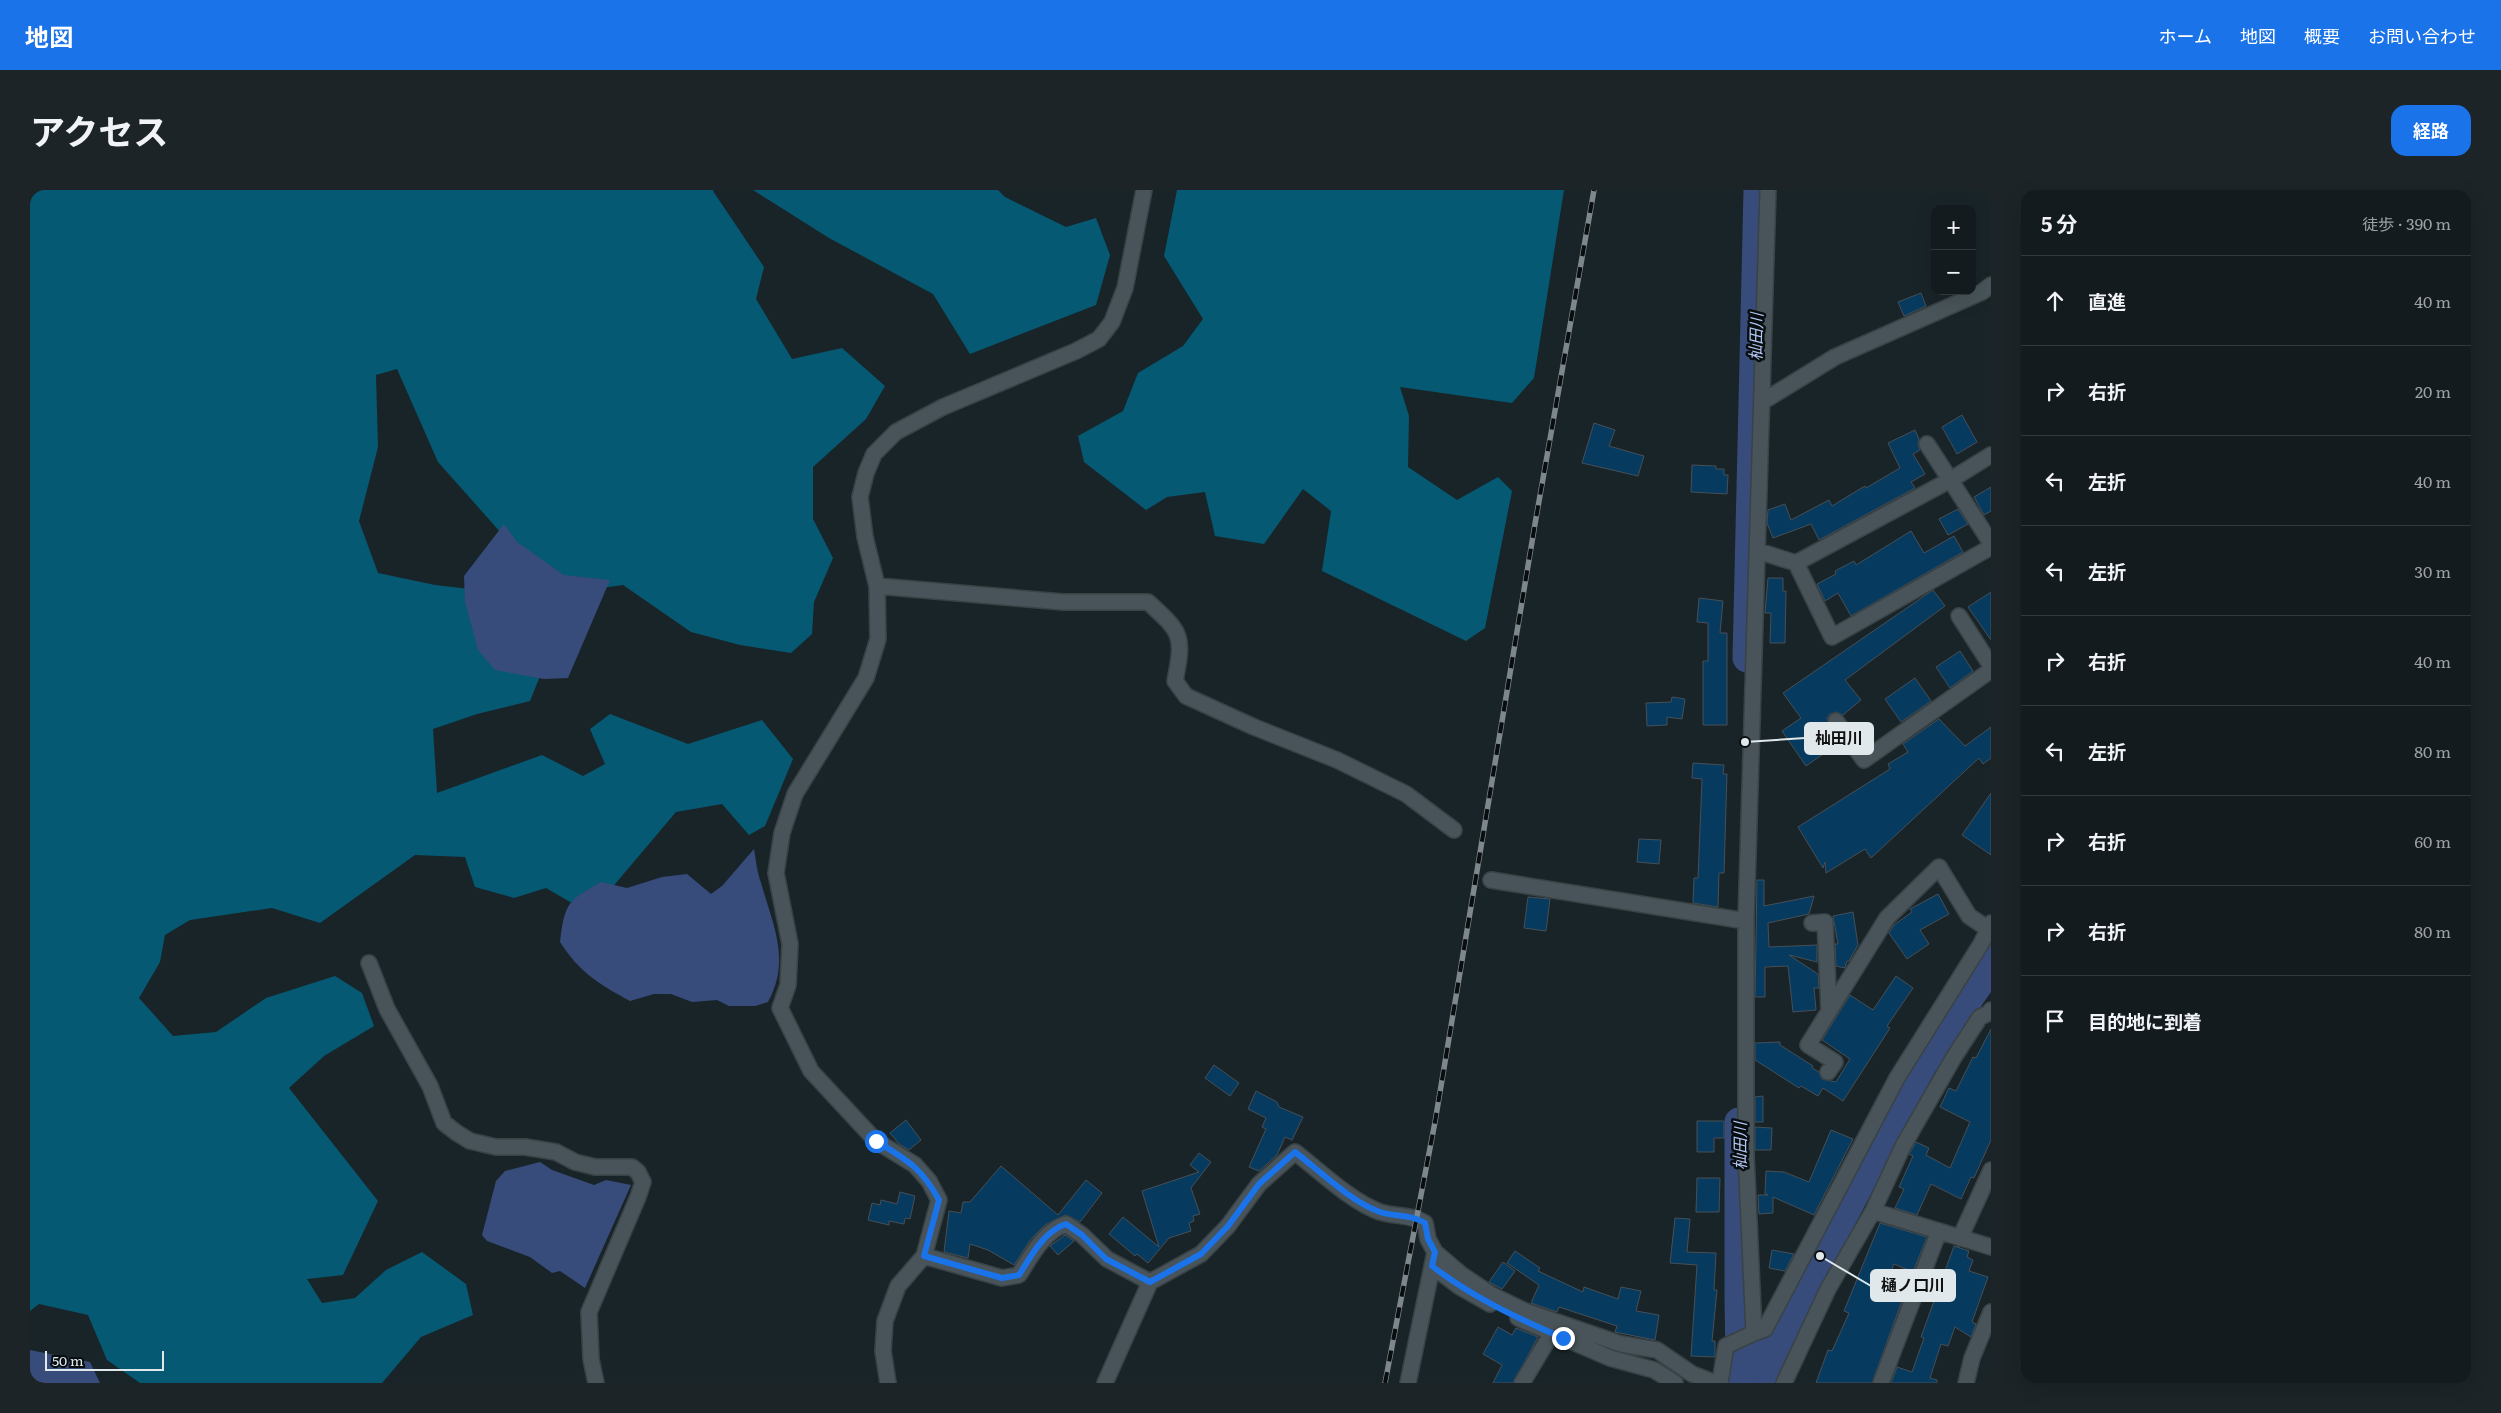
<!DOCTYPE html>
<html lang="ja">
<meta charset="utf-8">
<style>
:root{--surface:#131b1f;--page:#1c2428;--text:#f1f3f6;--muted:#9da1a4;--line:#32393d;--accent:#1a73e8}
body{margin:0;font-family:Literata,"Noto Sans JP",serif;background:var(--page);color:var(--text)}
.controls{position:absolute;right:15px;top:15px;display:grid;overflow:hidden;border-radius:10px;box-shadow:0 5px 20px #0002}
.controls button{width:45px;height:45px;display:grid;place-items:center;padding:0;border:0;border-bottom:1px solid var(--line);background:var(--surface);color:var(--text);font:25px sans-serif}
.scale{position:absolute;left:15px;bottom:12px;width:119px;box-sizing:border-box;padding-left:5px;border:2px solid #e1e8eb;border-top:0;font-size:14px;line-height:18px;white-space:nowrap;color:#e1e8eb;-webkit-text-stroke:4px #080d0f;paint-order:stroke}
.stop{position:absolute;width:15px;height:15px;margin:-11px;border:4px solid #1a73e8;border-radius:50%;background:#fff}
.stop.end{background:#1a73e8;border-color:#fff;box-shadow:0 1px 5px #0008}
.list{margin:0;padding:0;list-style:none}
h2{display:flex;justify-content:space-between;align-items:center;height:65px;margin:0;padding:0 20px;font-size:21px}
h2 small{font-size:16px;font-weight:400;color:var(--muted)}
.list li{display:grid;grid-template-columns:32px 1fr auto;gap:15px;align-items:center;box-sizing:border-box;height:90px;padding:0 20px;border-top:1px solid var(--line)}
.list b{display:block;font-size:19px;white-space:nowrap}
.list em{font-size:16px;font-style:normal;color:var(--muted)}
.icon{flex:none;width:28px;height:28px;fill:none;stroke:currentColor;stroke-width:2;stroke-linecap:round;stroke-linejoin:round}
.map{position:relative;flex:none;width:1961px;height:1193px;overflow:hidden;border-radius:15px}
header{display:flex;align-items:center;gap:30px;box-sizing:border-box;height:70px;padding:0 25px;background:var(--accent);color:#fff}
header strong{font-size:24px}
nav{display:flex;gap:28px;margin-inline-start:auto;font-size:18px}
.intro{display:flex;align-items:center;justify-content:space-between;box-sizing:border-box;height:120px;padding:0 30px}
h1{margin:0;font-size:35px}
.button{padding:12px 22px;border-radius:15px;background:var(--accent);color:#fff;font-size:18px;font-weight:700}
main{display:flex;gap:30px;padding:0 30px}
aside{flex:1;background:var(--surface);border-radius:15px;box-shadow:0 5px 20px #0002}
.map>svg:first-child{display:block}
.forest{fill:#055972}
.water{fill:#374c7a}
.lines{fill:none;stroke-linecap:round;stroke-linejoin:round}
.river{stroke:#374c7a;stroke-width:29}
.building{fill:#063b5f;stroke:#464f57}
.minor-casing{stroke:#394245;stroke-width:18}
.tertiary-casing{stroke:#394245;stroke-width:18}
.minor{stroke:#485459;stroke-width:15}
.tertiary{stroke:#485459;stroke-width:15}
.rail-casing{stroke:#7e878b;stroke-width:5.5}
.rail{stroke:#080d0f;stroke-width:4;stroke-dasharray:11;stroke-linecap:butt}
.route{stroke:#1a73e8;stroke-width:6}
.labels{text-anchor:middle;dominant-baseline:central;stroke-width:5;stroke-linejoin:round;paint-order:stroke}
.water-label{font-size:16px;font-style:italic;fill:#b3c9f5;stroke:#080d0f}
.leader{fill:none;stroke:#e1e8eb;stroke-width:2}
.callout-dot{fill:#e1e8eb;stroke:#080d0f;stroke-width:2}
.callout{fill:#e1e8eb;stroke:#e1e8eb;stroke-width:2}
.callout-label{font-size:16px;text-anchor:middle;font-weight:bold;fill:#111}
</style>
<header>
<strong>地図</strong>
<nav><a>ホーム</a><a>地図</a><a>概要</a><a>お問い合わせ</a></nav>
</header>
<div class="intro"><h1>アクセス</h1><a class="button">経路</a></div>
<main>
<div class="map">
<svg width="1961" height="1193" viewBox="0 0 1961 1193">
<rect width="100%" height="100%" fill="#192429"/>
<path class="forest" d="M0 0H684L683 1 734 77 726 109 762 169 812 158 855 196 836 229 783 277V329L803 368 784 412 782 444 761 463 710 455 661 442 593 395 556 400 512 389 408 272 367 179 346 185 348 257 329 331 348 383 405 395 448 400 521 459 500 511 447 524 403 539 407 603 512 565 553 586 575 574 560 539 580 524 658 554 732 530 763 569 735 636 719 645 692 614 646 622 580 700 552 719 516 698 484 708 445 697 435 667 385 665 290 733 242 718 160 730 135 745 130 772 109 808 143 846 186 842 236 808 305 786 332 803 344 836 294 866 259 898 348 1011 313 1085 277 1089 292 1113 325 1108 356 1080 392 1062 436 1094 443 1125 391 1147 352 1193H110L77 1170 58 1125 9 1114 0 1121Z
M723 0H968L975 7 1036 37 1066 28 1080 65 1066 115 940 164 903 104 799 48Z
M1147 0H1534L1504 188 1482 213 1370 197 1379 226 1378 277 1427 310 1468 287 1482 301 1455 438 1436 451 1292 381 1301 321 1273 299 1234 354 1185 346 1175 302 1137 307 1116 320 1054 272 1048 246 1093 221 1108 183 1153 156 1173 129 1134 66Z"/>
<path class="water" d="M474 334 487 352 534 385 580 390 538 488 514 489 465 480 448 460 435 412 434 386Z
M724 659C726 670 727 682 731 693 743 735 761 770 738 812L725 816H699L687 810 662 812 641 804H624L600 811C569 794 550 783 530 752 535 713 537 711 571 692L597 698 632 687 657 684 681 704 692 696Z
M1961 749V802L1905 882 1773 1134 1747 1193H1699L1700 1168 1716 1153 1737 1148 1864 906Z
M510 972 522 980 564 995 576 990 601 995 555 1098 530 1081 522 1083 500 1067 457 1051 452 1045 466 991 475 981Z
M0 1160 60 1172 70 1193H0Z"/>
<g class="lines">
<path class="river" d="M1717 468 1728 0
M1709 932V1108L1710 1173 1714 1193"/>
</g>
<path class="building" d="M1891 103 1896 116 1874 126 1868 112Z
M1932 225 1947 252 1927 264 1912 237Z
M1564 233 1585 240 1579 256 1614 266 1608 286 1552 273Z
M1885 240 1889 249 1888 254 1890 260 1883 264 1895 284 1881 292 1885 298 1789 350 1781 334 1743 348 1737 333 1738 320 1755 314 1761 330 1799 310 1802 316 1835 296 1836 298 1870 278 1858 253Z
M1662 275 1686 276V279H1694V285H1698L1697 304 1661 302Z
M1961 297V321L1954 325 1944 307Z
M1928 319 1938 334 1918 345 1909 329Z
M1881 341 1894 363 1924 346 1933 362 1821 426 1808 403 1795 411 1787 394 1806 384 1805 381 1824 371 1826 375Z
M1738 388H1753V401H1756L1755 453H1740L1741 423H1735Z
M1903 400 1915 416 1815 490 1831 510 1813 525 1806 522 1800 524 1797 528 1798 534 1786 542 1799 560 1776 576 1752 541 1771 528 1753 503Z
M1961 402V450L1938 417Z
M1669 408 1693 411 1690 443H1697V535H1673V471H1678V433L1667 432Z
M1930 461 1943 481 1920 498 1906 477Z
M1885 488 1901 511 1871 532 1855 509Z
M1642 507 1655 509 1652 529 1637 527V535L1617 536 1616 513 1641 512Z
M1909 529 1935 556 1961 537V568L1953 574 1949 568 1841 668 1835 659 1796 683 1795 672 1793 678 1768 637 1860 579 1858 574 1878 562 1873 554Z
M1663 573 1694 575 1693 584H1697L1694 683H1689L1688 717 1663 713 1664 688H1668L1672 589 1662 588Z
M1961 603V665L1932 645Z
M1609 649 1631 650 1629 674 1607 672Z
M1727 690H1734V716L1784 706 1779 724 1738 733 1739 757 1787 755V772L1759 765 1788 784 1789 798H1784L1786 820 1763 822 1758 776 1735 777V807H1725Z
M1908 704 1919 724 1890 740 1899 754 1877 769 1859 743 1864 735 1882 722 1880 719Z
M1498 707 1520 709 1516 741 1494 738Z
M1823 722 1828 755 1819 771H1817L1815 778 1806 776 1805 754H1808L1803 726Z
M1866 786 1883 798 1857 836 1860 838 1813 911 1793 898 1788 906 1771 896 1769 898 1725 870V853L1750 852V855L1783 876 1782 878 1789 882 1792 889 1806 892 1820 869 1792 850 1820 805 1843 820Z
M1961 839V950L1944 988 1941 987 1931 1009 1901 994 1887 1025 1865 1018 1874 999 1869 997 1883 966 1879 964 1886 952 1899 958 1896 965 1920 978 1940 932 1910 917 1919 898 1926 901 1943 867 1946 868Z
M1184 875 1209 893 1200 906 1175 888Z
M1226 901 1247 912 1249 917 1273 927 1262 950 1255 947 1247 965 1229 981 1219 977 1236 939 1232 937 1236 928 1218 919Z
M1733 906V932H1725V907Z
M876 930 891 950 879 960 869 954 860 943Z
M1667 931H1694V948H1684V962H1667Z
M1725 937 1742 938 1741 960H1725Z
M1801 940 1823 949 1784 1025 1743 1007V1023L1729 1024 1728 1005H1738L1735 1004 1736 981 1754 982 1779 992Z
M1169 963 1181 972 1161 998 1170 1024 1163 1026 1164 1031 1159 1033 1161 1041 1139 1048 1118 1073 1107 1064 1105 1066 1079 1044 1093 1027 1129 1057 1112 1001 1169 982 1160 975Z
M971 976 1028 1025 1056 990 1072 1003 1050 1032 1036 1025 1015 1035 1001 1049 984 1075 958 1060 940 1054 938 1068 914 1062 919 1021 931 1023 933 1012H940Z
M1667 988H1690L1689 1022H1666Z
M870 1002 885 1006 880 1029 875 1028 874 1034 859 1031V1035L838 1030 842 1013 850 1015 851 1010 867 1014Z
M1645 1028 1660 1029 1657 1062 1686 1063 1684 1100H1687L1682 1151H1685V1167L1661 1166 1667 1075 1640 1073Z
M1850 1033 1897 1047 1883 1082 1864 1074 1853 1100 1873 1108 1842 1193H1786L1798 1160 1802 1161 1819 1123 1814 1121Z
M1035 1045 1044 1051 1028 1065 1020 1056Z
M1924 1056 1939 1061 1937 1067 1943 1070 1939 1081 1958 1087 1942 1132 1946 1134 1941 1147 1925 1137 1918 1156 1911 1154 1900 1188 1907 1190V1193H1861L1867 1177 1882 1182 1894 1148 1891 1147Z
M1742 1060 1764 1064 1755 1081 1739 1078Z
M1485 1061 1510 1078 1508 1081 1553 1102 1554 1097 1588 1109 1591 1097 1611 1101 1606 1121 1629 1125 1625 1150 1585 1142 1587 1136 1529 1117 1527 1122 1501 1113 1509 1095 1477 1073Z
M1473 1072 1485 1081 1472 1099 1459 1092Z
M1468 1137 1482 1145 1486 1138 1508 1147 1483 1193H1463L1472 1175 1453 1164Z"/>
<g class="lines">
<defs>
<path id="minor" d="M1732 212 1805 167 1952 102 1961 95
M1897 254 1961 353
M1728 361 1766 373 1922 289 1961 265
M1766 373 1802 447 1961 357
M847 396 1033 412H1118C1152 443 1154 445 1145 491L1156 506 1224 537 1307 570 1376 604 1424 640
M1929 426 1961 476
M1806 531 1834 570 1961 480
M1461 690 1716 731
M1782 733 1795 732 1799 821
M339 773 357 819 400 896 414 933 427 943 440 951 466 957H495L526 962 545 972 565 977H602L608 982 613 992 608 1007 559 1122 561 1169 566 1193
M1798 882 1805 872 1778 855 1857 728 1909 677 1939 726 1961 741
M1843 1021 1961 1057
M1930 1048 1961 980
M1405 1062 1432 1085 1462 1105 1495 1121 1591 1154 1627 1160 1662 1184 1685 1193
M894 1066 972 1088 989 1085C1001 1066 1014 1041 1036 1034L1052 1045 1077 1069 1120 1092
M1402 1076 1430 1097 1460 1114
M1488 1128 1580 1168 1624 1180 1645 1193
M1724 1143 1716 964V731L1738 0
M858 1193 853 1161 855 1131 868 1096 894 1066 909 1010 899 991 885 975 846 951 781 881 750 818 758 795 760 754 746 683 752 643 765 604 836 488 848 449 847 396 835 347 830 307 836 283 844 264 866 242 913 217 1046 161 1069 149 1082 132 1095 98 1114 0
M1075 1193 1120 1092 1171 1064 1198 1036 1229 994 1265 962C1290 981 1320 1011 1350 1022 1365 1027 1381 1024 1395 1033L1398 1049 1405 1062 1378 1193
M1492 1193 1522 1143
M1690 1193 1696 1156 1724 1143 1735 1139 1867 888 1951 754 1961 733
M1754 1193 1798 1099 1843 1021 1873 956 1924 867 1950 827 1959 823 1961 820
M1851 1193 1909 1041"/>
<path id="tertiary" d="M1936 1193 1942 1168 1961 1122"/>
</defs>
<use href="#minor" class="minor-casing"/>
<use href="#tertiary" class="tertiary-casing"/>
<use href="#minor" class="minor"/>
<use href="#tertiary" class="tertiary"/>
<defs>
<path id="rail" d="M1355 1193 1405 932 1505 334 1564 0"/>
</defs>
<use href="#rail" class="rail-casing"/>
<use href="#rail" class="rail"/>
</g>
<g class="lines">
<path class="route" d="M846 951C877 970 891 977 909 1010L894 1066 972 1088 989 1085C1001 1066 1014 1041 1036 1034L1052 1045 1076 1069 1120 1092 1171 1064 1198 1036 1229 994 1265 962C1290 981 1321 1012 1350 1022 1365 1027 1381 1024 1395 1033L1398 1049 1405 1062 1402 1076C1442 1107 1487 1128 1533 1148"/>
</g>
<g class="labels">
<g class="water-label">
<text transform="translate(1725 147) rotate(-89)">杣田川</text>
<text transform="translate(1709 956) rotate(-90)">杣田川</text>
</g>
</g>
<path class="leader" d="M1715 552L1775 548M1790 1066L1841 1096"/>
<g class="callout-dot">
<circle cx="1715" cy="552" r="5"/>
<circle cx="1790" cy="1066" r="5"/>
</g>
<g class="callout">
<rect x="1775" y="533" width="68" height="31" rx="5"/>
<rect x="1841" y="1080" width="84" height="31" rx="5"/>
</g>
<g class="callout-label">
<text x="1809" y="554">杣田川</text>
<text x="1883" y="1101">樋ノ口川</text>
</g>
</svg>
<div class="controls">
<button>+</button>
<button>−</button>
</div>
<div class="scale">50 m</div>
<div class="stop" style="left:846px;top:951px"></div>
<div class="stop end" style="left:1533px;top:1148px"></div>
</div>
<aside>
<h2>5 分<small>徒歩 · 390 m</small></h2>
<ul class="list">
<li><svg class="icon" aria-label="ahead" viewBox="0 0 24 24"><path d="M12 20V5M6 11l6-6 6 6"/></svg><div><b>直進</b></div><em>40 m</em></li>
<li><svg class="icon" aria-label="right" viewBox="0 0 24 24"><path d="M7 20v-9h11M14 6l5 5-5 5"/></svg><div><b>右折</b></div><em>20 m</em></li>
<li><svg class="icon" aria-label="left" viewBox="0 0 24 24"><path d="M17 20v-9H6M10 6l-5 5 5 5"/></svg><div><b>左折</b></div><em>40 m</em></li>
<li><svg class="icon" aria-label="left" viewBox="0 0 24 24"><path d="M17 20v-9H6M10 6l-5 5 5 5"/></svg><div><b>左折</b></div><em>30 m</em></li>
<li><svg class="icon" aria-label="right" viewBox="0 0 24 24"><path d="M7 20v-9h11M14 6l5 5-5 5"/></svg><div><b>右折</b></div><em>40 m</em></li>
<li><svg class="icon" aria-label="left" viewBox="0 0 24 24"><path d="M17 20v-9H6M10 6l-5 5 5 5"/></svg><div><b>左折</b></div><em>80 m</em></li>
<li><svg class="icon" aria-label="right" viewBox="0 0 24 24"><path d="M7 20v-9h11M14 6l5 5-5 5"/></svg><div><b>右折</b></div><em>60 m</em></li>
<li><svg class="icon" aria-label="right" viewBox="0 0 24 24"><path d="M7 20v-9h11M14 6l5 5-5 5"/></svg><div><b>右折</b></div><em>80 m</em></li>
<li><svg class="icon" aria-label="arrive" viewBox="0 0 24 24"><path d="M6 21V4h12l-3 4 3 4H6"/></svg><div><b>目的地に到着</b></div></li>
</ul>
</aside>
</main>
